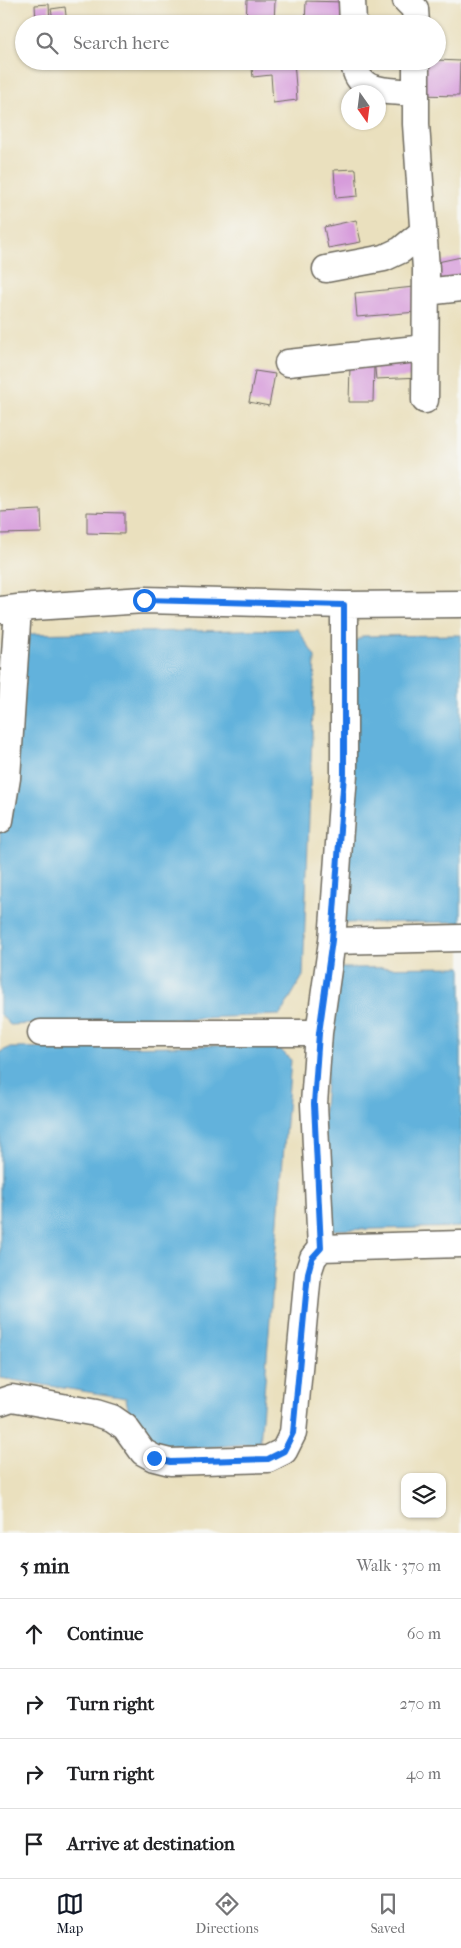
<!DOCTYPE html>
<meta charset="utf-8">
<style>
:root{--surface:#fff;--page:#f2f2f2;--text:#202124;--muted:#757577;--line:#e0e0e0;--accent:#111827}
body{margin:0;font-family:"IM FELL French Canon",serif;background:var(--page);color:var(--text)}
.controls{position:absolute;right:15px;bottom:15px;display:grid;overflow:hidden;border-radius:10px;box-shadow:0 1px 4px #0004}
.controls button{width:45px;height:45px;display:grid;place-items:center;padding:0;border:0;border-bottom:1px solid var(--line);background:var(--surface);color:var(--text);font:25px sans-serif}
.compass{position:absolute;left:341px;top:85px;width:45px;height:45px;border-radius:50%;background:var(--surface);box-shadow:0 1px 4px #0004;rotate:166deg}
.stop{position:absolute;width:15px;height:15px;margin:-11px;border:4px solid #1a73e8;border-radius:50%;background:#fff}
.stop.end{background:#1a73e8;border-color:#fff;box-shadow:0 1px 5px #0008}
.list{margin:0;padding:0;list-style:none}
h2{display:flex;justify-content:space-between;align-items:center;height:65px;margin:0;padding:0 20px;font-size:21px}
h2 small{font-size:16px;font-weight:400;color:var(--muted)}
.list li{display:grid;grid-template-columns:32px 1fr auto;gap:15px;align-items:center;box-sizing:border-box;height:70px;padding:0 20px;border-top:1px solid var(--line)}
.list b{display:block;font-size:19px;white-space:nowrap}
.list em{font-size:16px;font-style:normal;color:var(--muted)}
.icon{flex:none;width:28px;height:28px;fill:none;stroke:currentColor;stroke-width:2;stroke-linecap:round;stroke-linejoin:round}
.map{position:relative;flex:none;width:461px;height:1533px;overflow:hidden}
.search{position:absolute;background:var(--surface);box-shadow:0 1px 4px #0004;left:15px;right:15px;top:15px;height:55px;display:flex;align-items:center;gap:12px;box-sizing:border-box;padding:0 18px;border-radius:28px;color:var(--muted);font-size:19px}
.sheet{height:345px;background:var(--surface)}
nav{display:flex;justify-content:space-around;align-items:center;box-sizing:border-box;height:70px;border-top:1px solid var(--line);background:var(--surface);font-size:14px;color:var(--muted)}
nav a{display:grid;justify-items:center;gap:2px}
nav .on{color:var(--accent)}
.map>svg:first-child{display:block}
.water{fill:#62b2dc;stroke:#466e84}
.building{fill:#d79cdb}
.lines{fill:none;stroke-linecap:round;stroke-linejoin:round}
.minor-casing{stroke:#6e6a5e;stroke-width:29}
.minor{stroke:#fff;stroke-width:26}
.route{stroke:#1a73e8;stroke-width:6}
</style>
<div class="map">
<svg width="461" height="1533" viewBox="0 0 461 1533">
<rect width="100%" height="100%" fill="#f6f6f2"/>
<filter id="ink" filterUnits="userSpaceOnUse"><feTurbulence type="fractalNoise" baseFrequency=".02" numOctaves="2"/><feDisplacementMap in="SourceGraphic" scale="10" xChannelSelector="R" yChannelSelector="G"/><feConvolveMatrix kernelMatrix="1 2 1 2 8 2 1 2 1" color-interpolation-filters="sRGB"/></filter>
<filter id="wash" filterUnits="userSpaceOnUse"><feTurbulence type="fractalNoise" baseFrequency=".0096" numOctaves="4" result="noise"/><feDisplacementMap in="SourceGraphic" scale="20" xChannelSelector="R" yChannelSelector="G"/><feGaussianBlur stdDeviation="1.12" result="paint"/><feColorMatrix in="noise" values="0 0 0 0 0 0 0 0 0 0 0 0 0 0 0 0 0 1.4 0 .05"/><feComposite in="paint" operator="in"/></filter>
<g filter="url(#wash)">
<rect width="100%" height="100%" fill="#eae0be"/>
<path class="water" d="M298 629 315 657 303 976 280 1015 10 1025 0 1014V753L24 634Z
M461 635V922L338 923 347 646 363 636Z
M461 967V1227L333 1230 316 1210 334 979 340 968Z
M276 1045 291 1060 260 1443 199 1448 134 1441 126 1398 0 1378V1052L9 1048Z"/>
<g id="blocks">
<path class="building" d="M247 0H275L274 24H246Z
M306 1 345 2V24H305Z
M49 4 50 22 36 23 35 5Z
M65 7 67 24H54L51 9Z
M437 60 460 61 459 96 419 95 421 61Z
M251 61H294L297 100 273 103 271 75 253 77Z
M356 169 358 196 336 198 334 170Z
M356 220 361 242 328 248 324 227Z
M461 257V280L438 285 433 263Z
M414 287 417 312 357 317 355 293Z
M421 357 422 377 376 379 374 359Z
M350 366H374L373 402H349Z
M255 371 275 374 269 406 249 402Z
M41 510 42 533 0 534V512Z
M87 512 124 513V534L87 533Z"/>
</g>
</g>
<g filter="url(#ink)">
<use href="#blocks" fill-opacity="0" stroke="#6e6a5e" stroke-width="1"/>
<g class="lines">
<defs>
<path id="minor" d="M352 0 353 24
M406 0 415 9 416 24
M354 61C356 96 390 90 416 93
M416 61V124L426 269 425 400
M326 269 384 258 401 250 423 232
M426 292 461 288
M288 363 425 348
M18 608 144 600 344 605 461 604
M0 820 7 778 18 608 1 610
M332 941 461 938
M41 1033H319
M321 1248 314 1104 319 1033 332 941 344 774V605
M0 1402 12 1398 96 1413 112 1418 125 1427 143 1452 154 1458 170 1462 268 1459 284 1451 293 1433 308 1273 313 1258 321 1248 461 1244"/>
</defs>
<use href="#minor" class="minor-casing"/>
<use href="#minor" class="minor"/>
</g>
</g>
<g class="lines" filter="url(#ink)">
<path class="route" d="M144 600 344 605V774L332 940 319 1033 314 1104 321 1248 312 1258 308 1273 293 1433 284 1451 268 1459 170 1462 154 1458"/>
</g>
</svg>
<div class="controls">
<button><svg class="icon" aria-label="layers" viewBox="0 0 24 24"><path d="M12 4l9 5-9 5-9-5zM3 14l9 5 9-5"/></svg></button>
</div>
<svg class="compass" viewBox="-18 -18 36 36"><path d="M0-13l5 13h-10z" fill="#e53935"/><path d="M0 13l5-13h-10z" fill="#757577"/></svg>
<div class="stop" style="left:144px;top:600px"></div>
<div class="stop end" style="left:154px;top:1458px"></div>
<div class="search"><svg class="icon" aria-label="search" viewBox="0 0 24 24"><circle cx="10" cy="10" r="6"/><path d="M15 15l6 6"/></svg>Search here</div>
</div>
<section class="sheet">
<h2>5 min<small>Walk · 370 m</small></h2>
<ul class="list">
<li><svg class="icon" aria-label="ahead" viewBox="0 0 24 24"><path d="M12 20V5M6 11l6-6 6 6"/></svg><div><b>Continue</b></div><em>60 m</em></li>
<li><svg class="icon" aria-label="right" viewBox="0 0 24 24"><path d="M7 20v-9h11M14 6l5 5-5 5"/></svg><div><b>Turn right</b></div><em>270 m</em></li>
<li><svg class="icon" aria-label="right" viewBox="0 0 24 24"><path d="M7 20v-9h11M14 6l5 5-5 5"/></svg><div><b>Turn right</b></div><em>40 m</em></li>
<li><svg class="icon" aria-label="arrive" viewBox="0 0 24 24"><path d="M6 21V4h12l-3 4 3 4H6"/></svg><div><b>Arrive at destination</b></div></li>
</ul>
</section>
<nav>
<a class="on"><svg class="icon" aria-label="map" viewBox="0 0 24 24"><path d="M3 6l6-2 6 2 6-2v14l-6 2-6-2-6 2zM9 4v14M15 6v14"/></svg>Map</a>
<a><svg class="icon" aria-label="directions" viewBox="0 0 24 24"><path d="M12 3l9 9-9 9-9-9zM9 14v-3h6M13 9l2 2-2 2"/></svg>Directions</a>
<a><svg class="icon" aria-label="saved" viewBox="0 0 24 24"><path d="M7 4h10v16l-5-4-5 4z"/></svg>Saved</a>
</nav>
